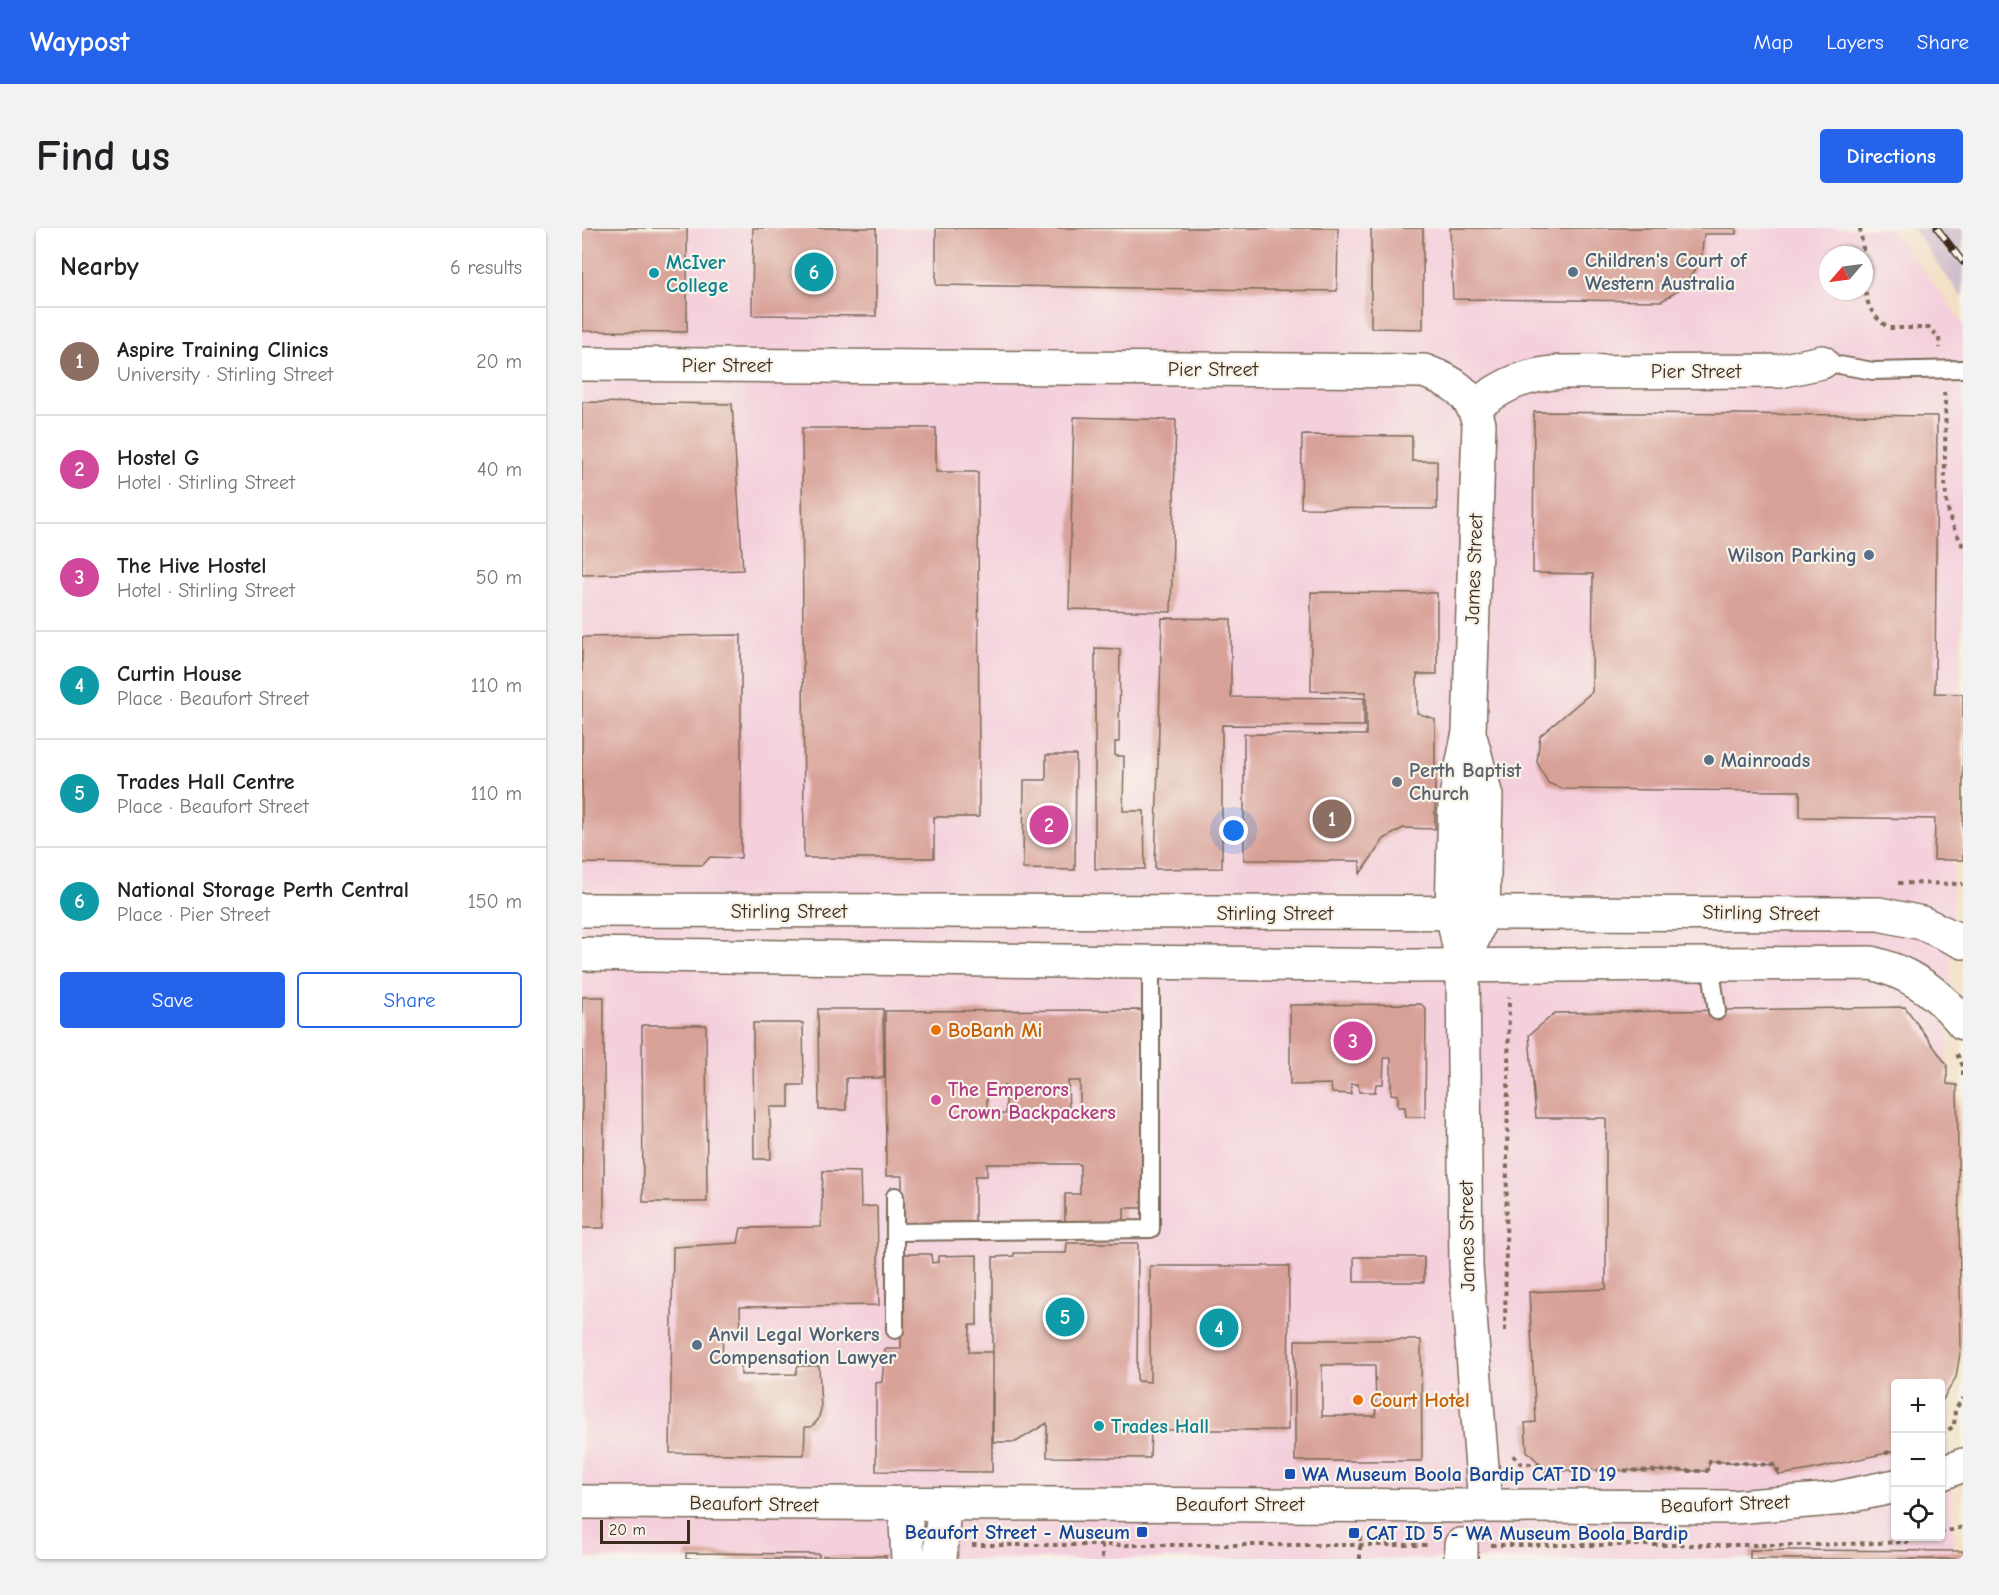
<!DOCTYPE html>
<meta charset="utf-8">
<style>
:root{--surface:#fff;--page:#f2f2f2;--text:#202124;--muted:#757577;--line:#e0e0e0;--accent:#2563eb}
body{margin:0;font-family:"Comic Neue",sans-serif;background:var(--page);color:var(--text)}
.controls{position:absolute;right:18px;bottom:18px;display:grid;overflow:hidden;border-radius:6px;box-shadow:0 2px 4px #0004}
.controls button{width:54px;height:54px;display:grid;place-items:center;padding:0;border:0;border-bottom:2px solid var(--line);background:var(--surface);color:var(--text);font:30px sans-serif}
.compass{position:absolute;left:1237px;top:18px;width:54px;height:54px;border-radius:50%;background:var(--surface);box-shadow:0 2px 4px #0004;rotate:242deg}
.scale{position:absolute;left:18px;bottom:15px;width:90px;box-sizing:border-box;padding-left:6px;border:3px solid #3b2a1e;border-top:0;font-size:16px;line-height:21px;white-space:nowrap;color:#3b2a1e;-webkit-text-stroke:4px #f7f3e8;paint-order:stroke}
.you{position:absolute;left:652px;top:603px;width:21px;height:21px;margin:-15px;border:4px solid #fff;border-radius:50%;background:#1a73e8;box-shadow:0 0 0 9px #1a73e833}
.badge{display:grid;place-items:center;width:39px;height:39px;border-radius:50%;background:var(--accent);color:#fff;font-size:20px;font-weight:700}
.pin{position:absolute;translate:-50% -50%;border:3px solid #fff;box-shadow:0 2px 6px #0006}
.list{margin:0;padding:0;list-style:none}
h2{display:flex;justify-content:space-between;align-items:center;height:78px;margin:0;padding:0 24px;font-size:26px}
h2 small{font-size:20px;font-weight:400;color:var(--muted)}
.list li{display:grid;grid-template-columns:39px 1fr auto;gap:18px;align-items:center;box-sizing:border-box;height:108px;padding:0 24px;border-top:2px solid var(--line)}
.list b{display:block;font-size:22px;white-space:nowrap}
.list p{margin:0;font-size:20px;white-space:nowrap;color:var(--muted)}
.list em{font-size:20px;font-style:normal;color:var(--muted)}
.actions{display:flex;gap:12px;padding:18px 24px}
.actions a{flex:1;padding:14px 0;border:2px solid var(--accent);border-radius:6px;text-align:center;font-size:21px;color:var(--accent)}
.actions .main{background:var(--accent);color:#fff}
.icon{flex:none;width:33px;height:33px;fill:none;stroke:currentColor;stroke-width:2;stroke-linecap:round;stroke-linejoin:round}
.map{position:relative;flex:none;width:1381px;height:1331px;overflow:hidden;border-radius:6px}
header{display:flex;align-items:center;gap:36px;box-sizing:border-box;height:84px;padding:0 30px;background:var(--accent);color:#fff}
header strong{font-size:28px}
nav{display:flex;gap:33px;margin-inline-start:auto;font-size:21px}
.intro{display:flex;align-items:center;justify-content:space-between;box-sizing:border-box;height:144px;padding:0 36px}
h1{margin:0;font-size:42px}
.button{padding:15px 27px;border-radius:6px;background:var(--accent);color:#fff;font-size:21px;font-weight:700}
main{display:flex;gap:36px;padding:0 36px}
aside{flex:1;background:var(--surface);border-radius:6px;box-shadow:0 2px 4px #0004}
.map>svg:first-child{display:block}
.built{fill:#f4cfdc;fill-rule:evenodd}
.railway{fill:#d0bdcc}
.building{fill:#d8a198;fill-rule:evenodd}
.lines{fill:none;stroke-linecap:round;stroke-linejoin:round}
.lane-casing{stroke:#7b6a59;stroke-width:20}
.street-casing{stroke:#7b6a59;stroke-width:36}
.secondary-casing{stroke:#7b6a59;stroke-width:36}
.primary-casing{stroke:#7b6a59;stroke-width:36}
.path{stroke:#7b6a59;stroke-width:4;stroke-dasharray:4.5 4.5;stroke-linecap:butt}
.lane{stroke:#fff;stroke-width:16}
.street{stroke:#fff;stroke-width:33}
.secondary{stroke:#fff;stroke-width:33}
.primary{stroke:#fff;stroke-width:33}
.rail-casing{stroke:#3b2a1e;stroke-width:7}
.rail{stroke:#f7f3e8;stroke-width:4.5;stroke-dasharray:14;stroke-linecap:butt}
.service-dot{fill:#5c6f8a;stroke:#f7f3e8;stroke-width:2}
.culture-dot{fill:#0f9aa8;stroke:#f7f3e8;stroke-width:2}
.worship-dot{fill:#6b7280;stroke:#f7f3e8;stroke-width:2}
.food-dot{fill:#e8710a;stroke:#f7f3e8;stroke-width:2}
.hotel-dot{fill:#d1479c;stroke:#f7f3e8;stroke-width:2}
.transit-dot{fill:#1a4fb4;stroke:#f7f3e8;stroke-width:2}
.labels{text-anchor:middle;dominant-baseline:central;stroke-width:4.5;stroke-linejoin:round;paint-order:stroke}
.service-label{font-size:20px;font-weight:bold;fill:#4e5e75;stroke:#f7f3e8;text-anchor:start}
.culture-label{font-size:20px;font-weight:bold;fill:#0d838f;stroke:#f7f3e8;text-anchor:start}
.street-label{font-size:20px;fill:#3b2a1e;stroke:#f7f3e8}
.worship-label{font-size:20px;font-weight:bold;fill:#5b616d;stroke:#f7f3e8;text-anchor:start}
.food-label{font-size:20px;font-weight:bold;fill:#c56008;stroke:#f7f3e8;text-anchor:start}
.hotel-label{font-size:20px;font-weight:bold;fill:#b23c85;stroke:#f7f3e8;text-anchor:start}
.transit-label{font-size:20px;font-weight:bold;fill:#164399;stroke:#f7f3e8;text-anchor:start}
</style>
<header>
<strong>Waypost</strong>
<nav><a>Map</a><a>Layers</a><a>Share</a></nav>
</header>
<div class="intro"><h1>Find us</h1><a class="button">Directions</a></div>
<main>
<aside>
<h2>Nearby<small>6 results</small></h2>
<ul class="list">
<li><span class="badge" style="background:#8d6e63">1</span><div><b>Aspire Training Clinics</b><p>University · Stirling Street</p></div><em>20 m</em></li>
<li><span class="badge" style="background:#d1479c">2</span><div><b>Hostel G</b><p>Hotel · Stirling Street</p></div><em>40 m</em></li>
<li><span class="badge" style="background:#d1479c">3</span><div><b>The Hive Hostel</b><p>Hotel · Stirling Street</p></div><em>50 m</em></li>
<li><span class="badge" style="background:#0f9aa8">4</span><div><b>Curtin House</b><p>Place · Beaufort Street</p></div><em>110 m</em></li>
<li><span class="badge" style="background:#0f9aa8">5</span><div><b>Trades Hall Centre</b><p>Place · Beaufort Street</p></div><em>110 m</em></li>
<li><span class="badge" style="background:#0f9aa8">6</span><div><b>National Storage Perth Central</b><p>Place · Pier Street</p></div><em>150 m</em></li>
</ul>
<div class="actions"><a class="main">Save</a><a>Share</a></div>
</aside>
<div class="map">
<svg width="1381" height="1331" viewBox="0 0 1381 1331">
<rect width="100%" height="100%" fill="#f7f3e8"/>
<filter id="ink" filterUnits="userSpaceOnUse"><feTurbulence type="fractalNoise" baseFrequency=".0167" numOctaves="2"/><feDisplacementMap in="SourceGraphic" scale="12" xChannelSelector="R" yChannelSelector="G"/><feConvolveMatrix kernelMatrix="1 2 1 2 8 2 1 2 1" color-interpolation-filters="sRGB"/></filter>
<filter id="wash" filterUnits="userSpaceOnUse"><feTurbulence type="fractalNoise" baseFrequency=".008" numOctaves="4" result="noise"/><feDisplacementMap in="SourceGraphic" scale="24" xChannelSelector="R" yChannelSelector="G"/><feGaussianBlur stdDeviation="1.35" result="paint"/><feColorMatrix in="noise" values="0 0 0 0 0 0 0 0 0 0 0 0 0 0 0 0 0 1.4 0 .05"/><feComposite in="paint" operator="in"/></filter>
<g filter="url(#wash)">
<rect width="100%" height="100%" fill="#f3e0c6"/>
<path class="built" d="M0 0H1309L1381 95V357L1365 837 1370 1162 1363 1185 1373 1331H0ZM1246 27H1282V63H1246ZM1314 1156H1358V1308H1314Z"/>
<path class="railway" d="M1330 0H1381V71L1334 5Z"/>
<g id="blocks">
<path class="building" d="M0 0H105V104L0 103Z
M171 0H294V88L170 87Z
M354 0H756L755 63 354 57Z
M789 0H841V101L789 100Z
M868 0H1154V6H1122L1119 31 1103 58 1080 73 871 71Z
M0 174 150 176 161 342 0 347Z
M952 184 1355 188 1353 465 1381 466V632H1352L1353 591 1218 589V563L981 561 966 555 955 534 958 508 1010 464 1011 346 951 345Z
M492 189 594 192 589 384 487 381Z
M220 200H354V244H396L397 589H352V630H222Z
M720 207 830 208V233H855V281L719 280Z
M729 364 855 365V446H835V485L853 491V601L821 600 802 611 778 646V633L662 632V506L784 507V464L729 463Z
M580 390 649 391V469L782 470V498L640 497V640L573 641Z
M159 407V630L128 629 121 637 0 635V409Z
M513 420 538 421 537 514H533V528H542L541 583H562L563 641H513Z
M464 527H494L493 642 441 641 442 552H464Z
M0 769H22V1000H0Z
M839 776 844 781 843 889H824L823 879H816V867L809 866V830H802L801 856H794L793 864H777L776 856H769V866L750 865 749 856 708 857V777Z
M1323 779 1365 837V856L1375 857 1379 1120 1374 1149 1359 1175V1155L1314 1156V1223L1228 1242 1197 1247 1192 1237 1128 1233 1125 1243 964 1242 945 1223 943 1195 954 1194 947 1064 1024 1061V890H954L947 807 973 785Z
M236 781H301L302 850H264V882H237Z
M560 782 561 980H542V996H483V966H498V936H405V948H393V994L320 995V948H304L303 783ZM486 853H498V886H487ZM405 858H424V886H405Z
M171 795H221L222 857H207V879H188L189 931H172Z
M60 797H124L125 974H61Z
M241 943 278 944 279 979 295 978 297 1077 158 1079 159 1106 141 1105 140 1131H159V1147L214 1146 216 1138H237L239 1181 236 1192 229 1199H223L222 1227 88 1225 91 1019 156 1015 159 1000 239 999Z
M485 1015H556L555 1153 568 1154V1038H707L706 1202H569L568 1230 465 1229V1195L434 1214H411V1029L432 1028V1025H484Z
M320 1026H349L350 1035 356 1034V1028L395 1027V1097H388L387 1124H410V1244L294 1243V1155L300 1154 303 1121H319Z
M772 1029H842V1054H772Z
M713 1112H839L840 1233H713ZM740 1137H793L794 1188H740Z
M1168 1322 1381 1323V1331H1168Z
M104 1325 237 1326V1331H104Z
M241 1328H304V1331H241Z"/>
</g>
</g>
<g filter="url(#ink)">
<use href="#blocks" fill-opacity="0" stroke="#7b6a59" stroke-width="1.5"/>
<g class="lines">
<defs>
<path id="lane" d="M1240 134 1291 143 1381 141
M1128 735 1135 783
M313 968V1102
M313 1004 569 1001V735"/>
<path id="street" d="M0 136 842 143C872 154 889 164 897 196L887 504 873 573 870 684 881 738 884 1038 903 1277
M893 178C924 155 941 148 979 144L1198 143 1240 134
M889 512 904 568 901 684 891 711
M323 1277 326 1331
M358 1331 362 1277
M879 1331V1317"/>
<path id="secondary" d="M0 682 1297 686 1340 695 1381 714
M0 726 827 738 1289 735C1327 744 1357 765 1381 795"/>
<path id="primary" d="M1358 1246 1381 1237
M0 1274 1152 1279 1251 1271 1314 1258"/>
</defs>
<use href="#lane" class="lane-casing"/>
<use href="#street" class="street-casing"/>
<use href="#secondary" class="secondary-casing"/>
<use href="#primary" class="primary-casing"/>
<path class="path" d="M1278 0 1282 27
M1282 28C1285 59 1277 80 1307 100H1348L1357 110 1358 120
M1362 164C1367 204 1357 255 1369 293 1372 302 1378 310 1381 319
M1316 655 1381 656
M1375 826 1381 838V847
M923 1103 927 769
M1358 1205 1372 1199 1373 1182 1381 1170
M1303 1225 1314 1223
M931 1227 938 1235 959 1237 964 1242 1125 1243 1128 1233 1192 1237 1197 1245
M1358 1305 1381 1299
M390 1317H848
M520 1317V1331
M909 1317H1230L1325 1314 1346 1308
M778 1331V1308"/>
<use href="#lane" class="lane"/>
<use href="#street" class="street"/>
<use href="#secondary" class="secondary"/>
<use href="#primary" class="primary"/>
<defs>
<path id="rail" d="M1355 0 1381 34"/>
</defs>
<use href="#rail" class="rail-casing"/>
<use href="#rail" class="rail"/>
</g>
</g>
<g class="service-dot">
<circle cx="991" cy="44" r="6"/>
<circle cx="1287" cy="327" r="6"/>
<circle cx="1127" cy="532" r="6"/>
<circle cx="115" cy="1117" r="6"/>
</g>
<g class="culture-dot">
<circle cx="72" cy="45" r="6"/>
<circle cx="517" cy="1198" r="6"/>
</g>
<circle class="worship-dot" cx="815" cy="554" r="6"/>
<g class="food-dot">
<circle cx="354" cy="802" r="6"/>
<circle cx="776" cy="1172" r="6"/>
</g>
<circle class="hotel-dot" cx="354" cy="872" r="6"/>
<g class="transit-dot">
<rect x="702" y="1240" width="12" height="12" rx="3"/>
<rect x="554" y="1298" width="12" height="12" rx="3"/>
<rect x="766" y="1299" width="12" height="12" rx="3"/>
</g>
<g class="labels">
<g class="service-label">
<text x="1003" y="32">Children's Court of<tspan x="1003" dy="23">Western Australia</tspan></text>
<text x="1275" y="327" text-anchor="end">Wilson Parking</text>
<text x="1139" y="532">Mainroads</text>
<text x="127" y="1106">Anvil Legal Workers<tspan x="127" dy="23">Compensation Lawyer</tspan></text>
</g>
<g class="culture-label">
<text x="84" y="34">McIver<tspan x="84" dy="23">College</tspan></text>
<text x="529" y="1198">Trades Hall</text>
</g>
<g class="street-label">
<text x="145" y="137">Pier Street</text>
<text x="631" y="141">Pier Street</text>
<text x="1114" y="143">Pier Street</text>
<text transform="translate(892 341) rotate(-88)">James Street</text>
<text x="207" y="683">Stirling Street</text>
<text x="693" y="685">Stirling Street</text>
<text transform="translate(1179 685) rotate(1)">Stirling Street</text>
<text transform="translate(885 1008) rotate(-91)">James Street</text>
<text transform="translate(172 1276) rotate(1)">Beaufort Street</text>
<text x="658" y="1276">Beaufort Street</text>
<text transform="translate(1143 1276) rotate(-2)">Beaufort Street</text>
</g>
<g class="worship-label">
<text x="827" y="542">Perth Baptist<tspan x="827" dy="23">Church</tspan></text>
</g>
<g class="food-label">
<text x="366" y="802">BoBanh Mi</text>
<text x="788" y="1172">Court Hotel</text>
</g>
<g class="hotel-label">
<text x="366" y="861">The Emperors<tspan x="366" dy="23">Crown Backpackers</tspan></text>
</g>
<g class="transit-label">
<text x="720" y="1246">WA Museum Boola Bardip CAT ID 19</text>
<text x="548" y="1304" text-anchor="end">Beaufort Street - Museum</text>
<text x="784" y="1305">CAT ID 5 - WA Museum Boola Bardip</text>
</g>
</g>
</svg>
<div class="controls">
<button>+</button>
<button>−</button>
<button><svg class="icon" aria-label="locate" viewBox="0 0 24 24"><circle cx="12" cy="12" r="6"/><path d="M12 2v4M12 18v4M2 12h4M18 12h4"/></svg></button>
</div>
<svg class="compass" viewBox="-18 -18 36 36"><path d="M0-13l5 13h-10z" fill="#e53935"/><path d="M0 13l5-13h-10z" fill="#757577"/></svg>
<div class="scale">20 m</div>
<div class="you"></div>
<div class="pin badge" style="left:750px;top:591px;background:#8d6e63">1</div>
<div class="pin badge" style="left:467px;top:597px;background:#d1479c">2</div>
<div class="pin badge" style="left:771px;top:813px;background:#d1479c">3</div>
<div class="pin badge" style="left:637px;top:1100px;background:#0f9aa8">4</div>
<div class="pin badge" style="left:483px;top:1089px;background:#0f9aa8">5</div>
<div class="pin badge" style="left:232px;top:44px;background:#0f9aa8">6</div>
</div>
</main>
